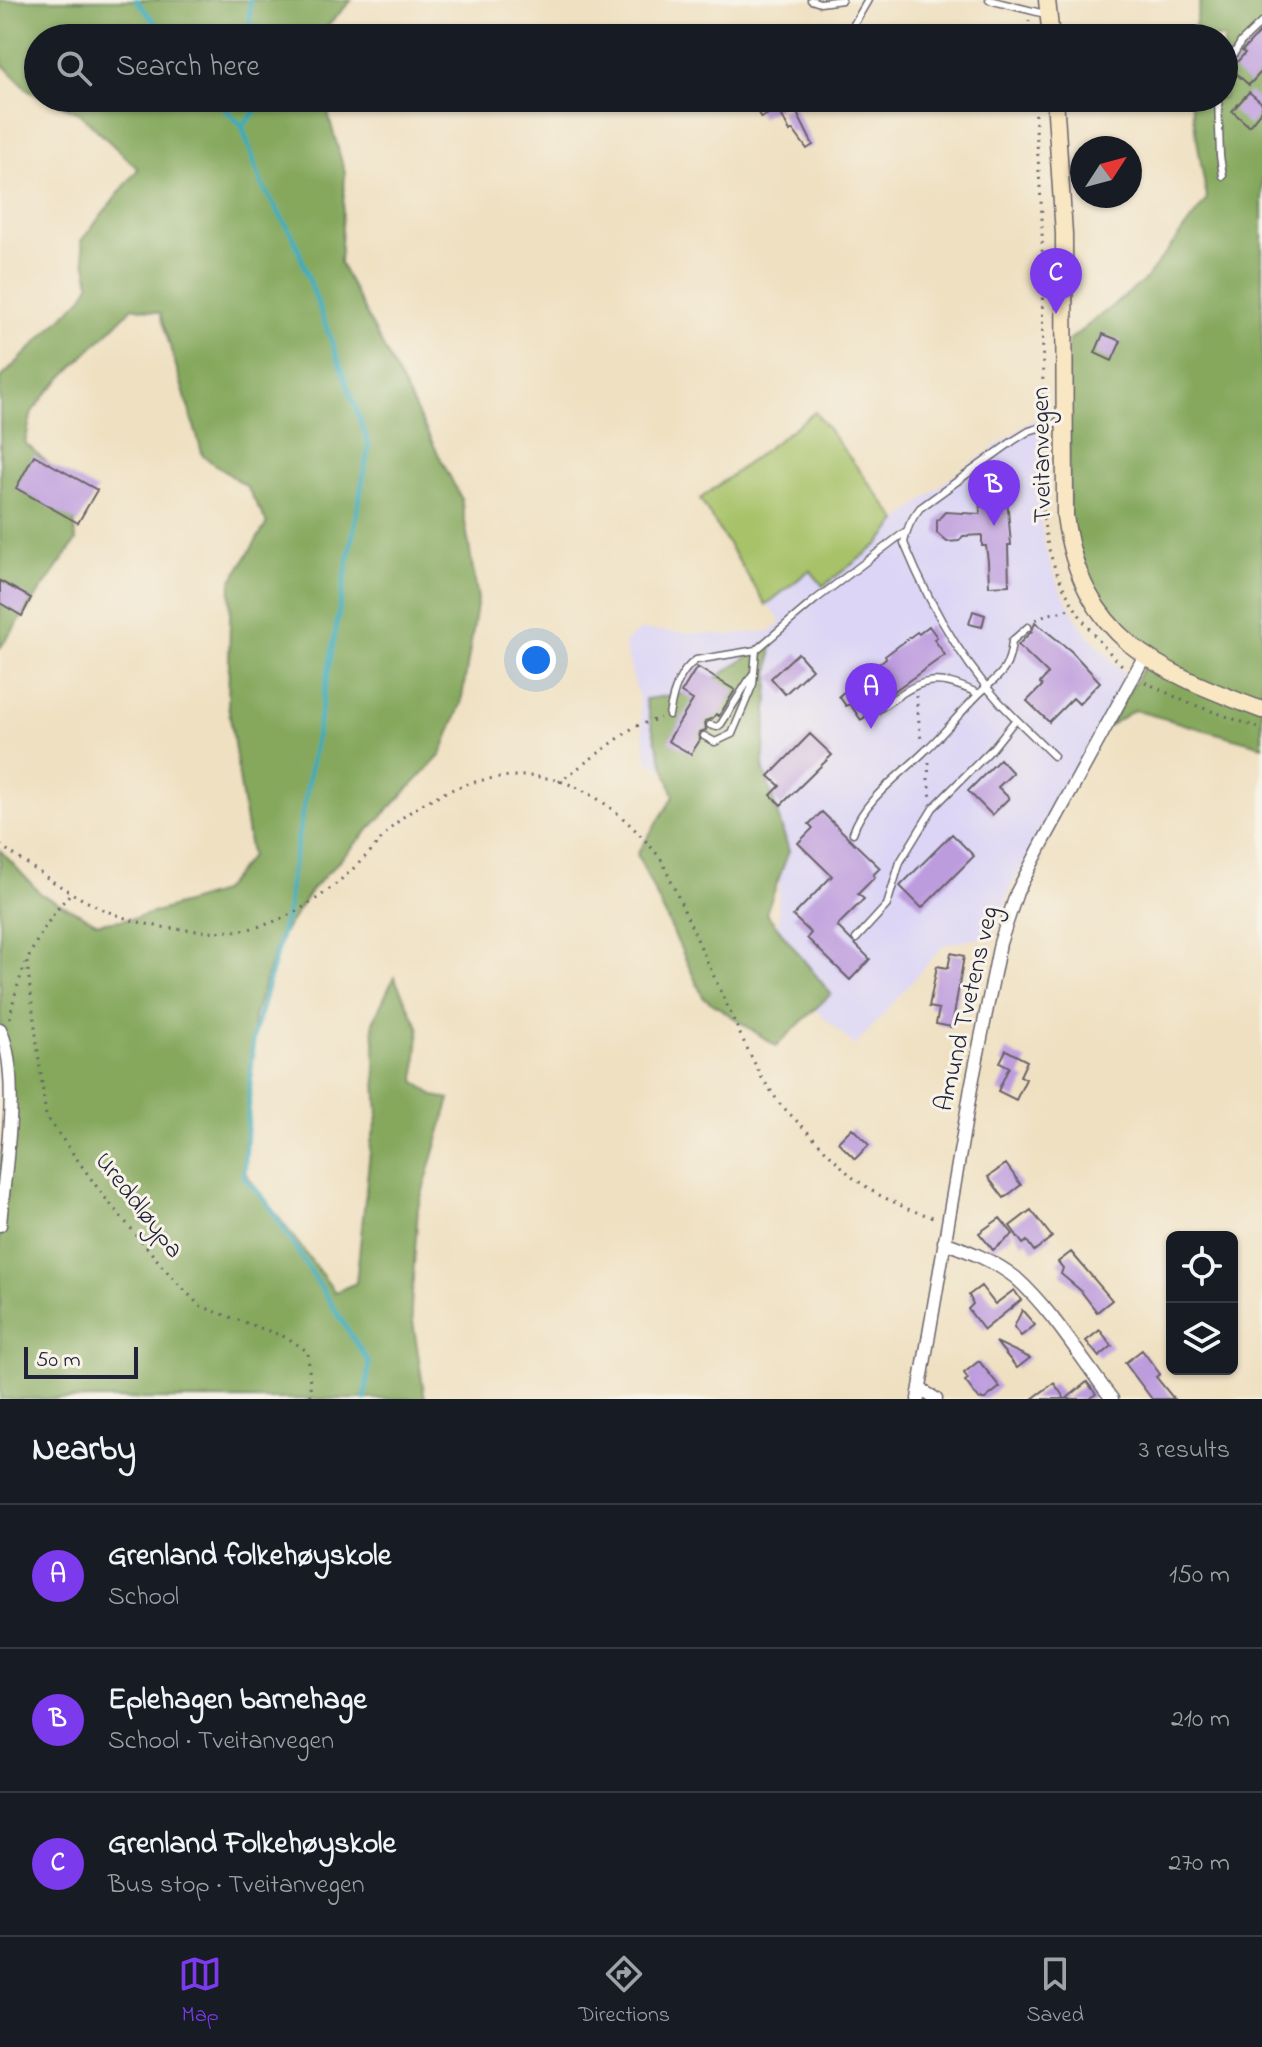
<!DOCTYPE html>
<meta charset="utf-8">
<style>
:root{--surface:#171b24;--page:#20242c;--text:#f1f3f6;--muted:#9ea1a6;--line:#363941;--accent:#7c3aed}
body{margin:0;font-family:"Indie Flower",sans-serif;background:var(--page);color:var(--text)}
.controls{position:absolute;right:24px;bottom:24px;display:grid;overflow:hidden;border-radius:12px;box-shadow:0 2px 6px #0004}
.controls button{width:72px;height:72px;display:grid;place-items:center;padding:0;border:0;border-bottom:2px solid var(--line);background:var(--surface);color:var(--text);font:40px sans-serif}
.compass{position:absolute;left:1070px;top:136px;width:72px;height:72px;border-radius:50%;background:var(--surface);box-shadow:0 2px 6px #0004;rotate:54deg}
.scale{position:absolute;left:24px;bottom:20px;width:114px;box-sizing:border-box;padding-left:8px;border:4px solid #22223b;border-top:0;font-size:22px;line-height:28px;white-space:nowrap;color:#22223b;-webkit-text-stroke:6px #f7f3e8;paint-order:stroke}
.you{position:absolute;left:536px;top:660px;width:28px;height:28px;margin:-20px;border:6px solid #fff;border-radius:50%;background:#1a73e8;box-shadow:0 0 0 12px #1a73e833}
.badge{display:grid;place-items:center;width:52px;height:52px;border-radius:50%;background:var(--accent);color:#fff;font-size:26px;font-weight:700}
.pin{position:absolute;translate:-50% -66px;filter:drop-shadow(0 2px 4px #0008)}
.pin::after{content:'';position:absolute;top:42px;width:28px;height:24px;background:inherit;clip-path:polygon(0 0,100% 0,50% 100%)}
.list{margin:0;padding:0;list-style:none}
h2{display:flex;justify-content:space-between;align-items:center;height:104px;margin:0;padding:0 32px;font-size:34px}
h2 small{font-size:26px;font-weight:400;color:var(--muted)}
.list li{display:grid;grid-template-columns:52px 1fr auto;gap:24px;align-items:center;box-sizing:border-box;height:144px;padding:0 32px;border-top:2px solid var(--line)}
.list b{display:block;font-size:30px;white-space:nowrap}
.list p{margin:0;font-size:26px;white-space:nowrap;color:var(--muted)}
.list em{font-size:26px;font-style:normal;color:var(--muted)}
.icon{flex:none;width:44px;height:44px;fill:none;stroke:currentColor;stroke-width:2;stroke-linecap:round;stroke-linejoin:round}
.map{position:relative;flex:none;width:1262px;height:1399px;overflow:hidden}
.search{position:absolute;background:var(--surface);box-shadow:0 2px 6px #0004;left:24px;right:24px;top:24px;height:88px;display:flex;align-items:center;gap:20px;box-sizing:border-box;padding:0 28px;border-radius:44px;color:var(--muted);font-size:30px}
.sheet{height:536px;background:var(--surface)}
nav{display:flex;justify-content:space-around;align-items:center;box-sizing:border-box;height:112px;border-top:2px solid var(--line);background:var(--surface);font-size:22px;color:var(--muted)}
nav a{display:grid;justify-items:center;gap:4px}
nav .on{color:var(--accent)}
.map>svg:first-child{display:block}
.built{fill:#dcd5f6}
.green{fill:#a7c269;stroke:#647252;stroke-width:2}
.forest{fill:#85a85d;stroke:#54654c;stroke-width:2}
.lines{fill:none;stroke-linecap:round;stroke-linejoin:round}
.stream{stroke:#3cabba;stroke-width:5}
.building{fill:#bd9cde}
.service-casing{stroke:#6a646a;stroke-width:9}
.minor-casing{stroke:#6a646a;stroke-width:15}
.secondary-casing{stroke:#6a646a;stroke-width:19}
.path{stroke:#6a646a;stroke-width:3;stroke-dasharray:2 6;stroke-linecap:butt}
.service{stroke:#fff;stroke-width:6}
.minor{stroke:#fff;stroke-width:12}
.secondary{stroke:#f9e7c3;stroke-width:16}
.labels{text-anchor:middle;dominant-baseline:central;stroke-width:6;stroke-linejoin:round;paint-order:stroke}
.street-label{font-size:26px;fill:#22223b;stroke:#f7f3e8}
</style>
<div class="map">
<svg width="1262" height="1399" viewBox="0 0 1262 1399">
<rect width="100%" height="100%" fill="#f7f3e8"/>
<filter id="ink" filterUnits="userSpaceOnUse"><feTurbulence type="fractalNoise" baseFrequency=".0125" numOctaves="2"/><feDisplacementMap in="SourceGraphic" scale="16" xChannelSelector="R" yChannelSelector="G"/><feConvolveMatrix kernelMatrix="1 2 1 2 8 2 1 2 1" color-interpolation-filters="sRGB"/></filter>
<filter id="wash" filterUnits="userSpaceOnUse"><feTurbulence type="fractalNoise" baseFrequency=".006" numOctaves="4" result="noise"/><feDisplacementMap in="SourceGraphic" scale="32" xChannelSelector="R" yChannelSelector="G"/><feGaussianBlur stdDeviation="1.8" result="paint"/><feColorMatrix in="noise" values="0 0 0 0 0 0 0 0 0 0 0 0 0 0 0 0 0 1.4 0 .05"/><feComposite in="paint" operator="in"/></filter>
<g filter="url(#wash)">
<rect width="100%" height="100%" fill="#efe0c1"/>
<path class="built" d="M815 412 898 521 950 478 1039 416 1040 520 1046 551 1058 585 1082 628 1124 673 1116 697 1013 883 993 935 944 945 855 1046 779 976 778 900 783 844 736 801 647 761 638 695 624 643 640 630 727 635 771 631 782 621 764 602 700 499Z"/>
<path class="green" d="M815 412 898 521 880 543 823 586 810 570 766 605 700 499Z"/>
<path class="forest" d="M0 0H352L326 27 327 38H38V95L30 92 2 64Z
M1201 0H1262V746L1134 710 1108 727 1149 658 1102 612 1069 530 1068 341 1145 280 1207 199 1190 98H1224V38H1192Z
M45 98H328L329 117 345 173 340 263 461 498 478 599 461 704 441 755 312 889 278 941 254 1017 243 1170 335 1292 356 1283 371 1142 378 1117 373 1022 394 977 419 1028 415 1081 434 1096 450 1099 418 1208 411 1308 425 1399H0V1163L12 1092 0 1070V850L41 894 98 923 136 918 221 892 251 856 228 704 231 582 267 523 247 487 203 456 160 313 133 307 48 392 32 412 25 443 72 485 76 541 0 648V379L83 297 90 284 81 241 138 169 79 113Z
M772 640 763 767 789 851 766 913 831 994 776 1046 703 997 637 854 674 796 656 742 645 699 695 692Z"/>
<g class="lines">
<path class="stream" d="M136 0 168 38
M249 38 250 0
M214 98 242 126 262 185 294 238 369 445 290 882 288 909 253 1038 244 1177 265 1200 369 1363 365 1399
M242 126 257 110V98"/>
</g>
<g id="blocks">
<path class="building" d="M1262 30V71L1249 85 1231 69 1245 53 1242 51Z
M1249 92 1262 103V110L1249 126 1232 111Z
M749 98H776L780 107 761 118Z
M793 105 813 145 807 149 793 130 790 132 780 112Z
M1103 334 1121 341 1112 361 1095 353Z
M34 455 97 490 78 523 16 488Z
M1006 486 1011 545H1008L1009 585 989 586 988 561 986 546H982V535L963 536 959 541 947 542 937 533V521L945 512 980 514 979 487Z
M0 581 31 598 22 616 0 603Z
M973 611 985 615 982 627 969 624Z
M1035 622 1071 651 1100 682 1079 704 1073 698 1049 722 1027 701 1042 686 1040 683 1048 674 1018 645 1032 631Z
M929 626 937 637 934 639 945 655 873 706 870 713 861 720 850 704 846 706 839 696 886 658 885 656 917 632 919 634Z
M798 653 812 669 785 694 771 678Z
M697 667 735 690 719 716 716 714 712 719 705 721 706 730 699 732 700 740 691 754 668 741 693 700 681 693Z
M810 734 832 755 781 805 771 795 780 786 769 776Z
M1000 759 1013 773 998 787 1009 798 992 815 968 791Z
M822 812 880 868 873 875 875 877 858 894 864 899 837 926 870 959 850 980 807 938 811 933 793 916 832 876 798 843 813 828 809 824Z
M952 834 974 856 922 908 900 886Z
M951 953 964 956 952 1027 936 1024 939 1009 929 1007 937 966 948 968Z
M1006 1050 1027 1061 1020 1076 1026 1079 1016 1100 998 1091 1009 1067 1000 1062Z
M852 1128 869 1145 855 1159 838 1142Z
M1006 1164 1021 1185 1004 1198 988 1177Z
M1031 1210 1052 1237 1034 1251 1027 1241 1023 1244 1010 1226Z
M1000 1218 1013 1234 993 1250 979 1233Z
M1071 1252 1112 1300 1097 1312 1080 1290 1061 1274 1063 1268 1058 1262Z
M981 1286 995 1304 1014 1290 1021 1300 984 1330 968 1309 973 1304 969 1295Z
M1022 1310 1035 1325 1021 1336 1014 1327Z
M1100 1330 1112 1346 1099 1357 1086 1341Z
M996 1342 1030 1358 1017 1368Z
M1142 1350 1160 1374 1156 1377 1174 1399H1152L1125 1363Z
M979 1361 1000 1387 985 1399H979L965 1381 968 1379 964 1373Z
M1087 1382 1096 1394 1090 1399H1066Z
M1054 1383 1065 1399H1032Z"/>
</g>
</g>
<g filter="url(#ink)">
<use href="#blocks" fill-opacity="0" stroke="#6a646a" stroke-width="2"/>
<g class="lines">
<defs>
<path id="service" d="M811 0 820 3 842 0
M989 0 1045 14
M743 34 747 38
M846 38 868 0
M1224 70 1241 42 1262 22
M1218 98 1220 156 1223 176
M876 711C918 682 930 670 979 694
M669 715C673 694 678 672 696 660L756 650 815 600 905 532
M1016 719 1054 756
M710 725 717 727 721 724 752 675
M704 736 715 742 732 734 753 684 756 650
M853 833C864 799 901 775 926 750 944 733 960 713 977 696 998 675 1009 674 1012 641L1028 627
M856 939 887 905 900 862 933 808 992 749 1016 719C967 672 930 606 904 543 906 529 911 519 920 508L1013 441 1029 431 1061 421"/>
<path id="minor" d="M0 1029C22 1077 4 1172 0 1225
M944 1242C968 1251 995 1261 1016 1278 1052 1310 1082 1360 1112 1399
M920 1389 936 1399
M918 1399 971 1088 1000 943 1017 892 1043 842 1144 657"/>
<path id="secondary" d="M1047 0 1051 38
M1055 98 1064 234 1065 516C1082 639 1157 671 1262 710"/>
</defs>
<use href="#service" class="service-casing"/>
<use href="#minor" class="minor-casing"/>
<use href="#secondary" class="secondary-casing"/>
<path class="path" d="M1029 20 1030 38
M1034 98 1042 216 1043 418
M1044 438C1044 468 1041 500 1045 530 1053 583 1085 630 1123 666
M1036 620C1047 611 1062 615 1073 606
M1145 682 1186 702 1262 729
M916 696 921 740
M929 762 928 779 931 798
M559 782 634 727 660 718
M0 845C63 889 106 923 185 930 210 932 233 933 257 927 300 916 338 885 368 854 380 841 392 825 406 815 454 779 529 761 584 791 615 807 639 832 661 859L740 1034 762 1078 780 1104 852 1177 877 1194 910 1210 936 1218
M27 962 46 1116 102 1194 169 1274 200 1306 288 1338 308 1352 311 1399
M10 1018C17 974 39 928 70 894"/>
<use href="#service" class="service"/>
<use href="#minor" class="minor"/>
<use href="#secondary" class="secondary"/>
</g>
</g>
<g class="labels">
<g class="street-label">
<text transform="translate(1043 455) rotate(-91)">Tveitanvegen</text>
<text transform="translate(968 1009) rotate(-77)">Amund Tvetens veg</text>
<text transform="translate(138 1206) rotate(52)">Ureddløypa</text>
</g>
</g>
</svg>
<div class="controls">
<button><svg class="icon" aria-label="locate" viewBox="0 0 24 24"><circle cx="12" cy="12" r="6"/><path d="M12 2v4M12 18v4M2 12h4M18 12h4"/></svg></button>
<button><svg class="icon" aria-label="layers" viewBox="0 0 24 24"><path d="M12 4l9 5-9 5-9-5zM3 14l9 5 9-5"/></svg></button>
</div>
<svg class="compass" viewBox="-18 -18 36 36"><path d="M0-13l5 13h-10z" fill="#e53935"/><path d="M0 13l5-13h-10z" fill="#9ea1a6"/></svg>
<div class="scale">50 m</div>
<div class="you"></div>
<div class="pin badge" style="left:871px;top:729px">A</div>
<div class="pin badge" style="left:994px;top:526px">B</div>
<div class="pin badge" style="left:1056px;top:314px">C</div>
<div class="search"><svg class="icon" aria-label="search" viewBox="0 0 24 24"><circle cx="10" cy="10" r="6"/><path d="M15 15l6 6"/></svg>Search here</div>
</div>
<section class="sheet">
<h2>Nearby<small>3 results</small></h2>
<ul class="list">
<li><span class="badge">A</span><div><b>Grenland folkehøyskole</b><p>School</p></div><em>150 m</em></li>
<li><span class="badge">B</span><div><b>Eplehagen barnehage</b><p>School · Tveitanvegen</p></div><em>210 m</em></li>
<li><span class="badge">C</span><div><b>Grenland Folkehøyskole</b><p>Bus stop · Tveitanvegen</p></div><em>270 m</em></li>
</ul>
</section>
<nav>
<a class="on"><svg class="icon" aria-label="map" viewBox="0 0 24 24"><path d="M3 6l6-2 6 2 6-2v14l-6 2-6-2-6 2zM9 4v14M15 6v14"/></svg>Map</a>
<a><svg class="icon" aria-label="directions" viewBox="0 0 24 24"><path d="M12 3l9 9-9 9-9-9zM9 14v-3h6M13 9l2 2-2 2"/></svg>Directions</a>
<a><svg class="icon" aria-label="saved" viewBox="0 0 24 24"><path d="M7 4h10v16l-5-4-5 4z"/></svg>Saved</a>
</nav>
